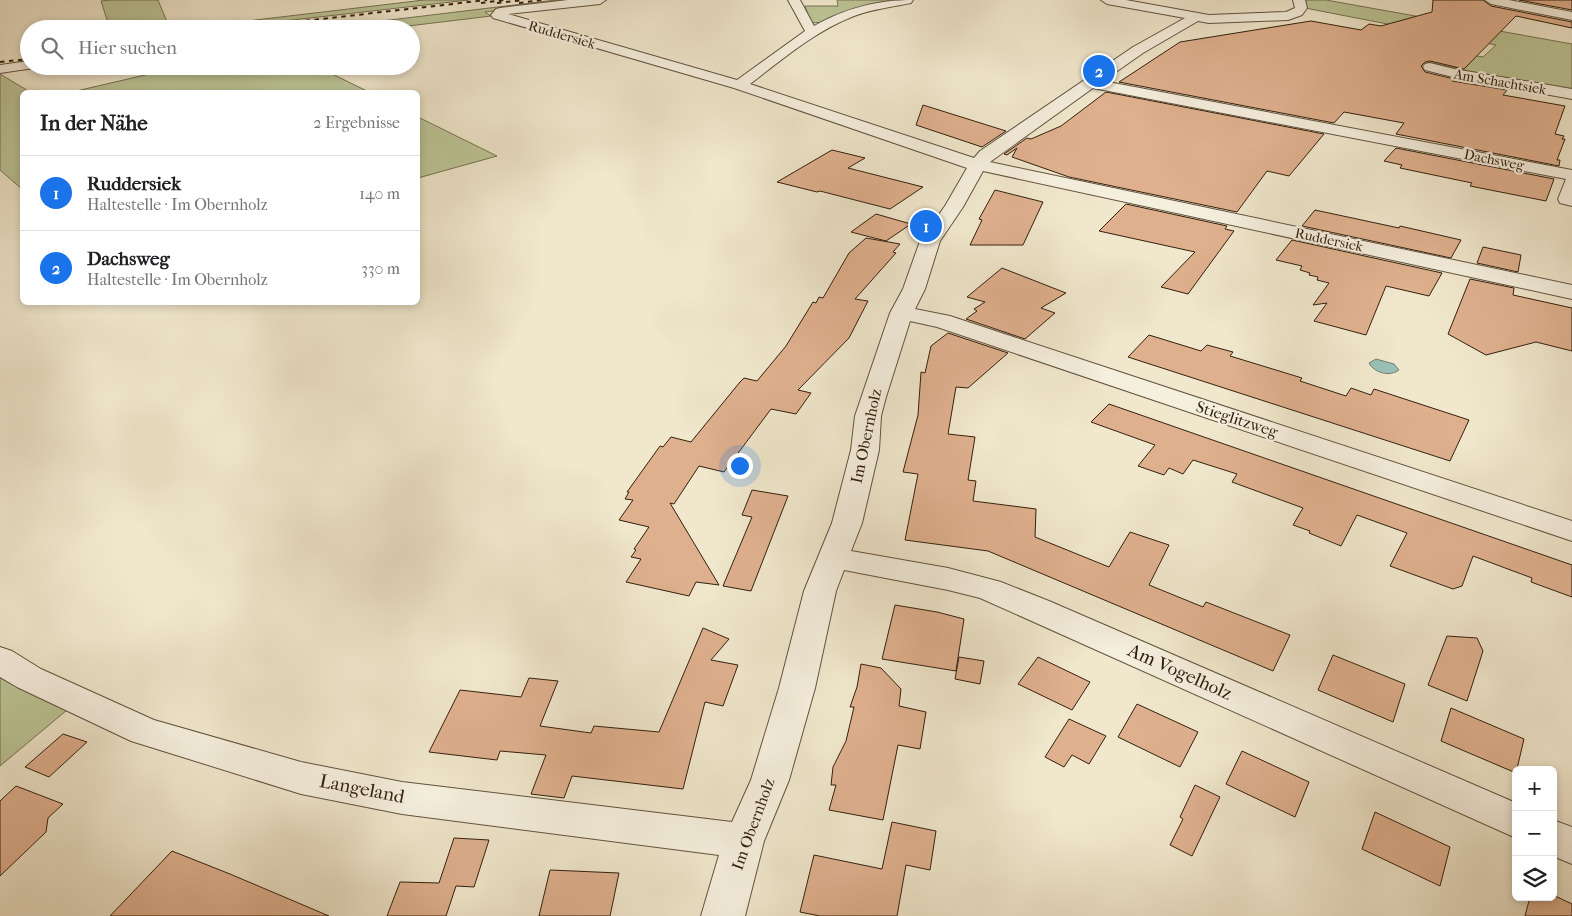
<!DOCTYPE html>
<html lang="de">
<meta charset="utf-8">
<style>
:root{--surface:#fff;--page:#f6f6f6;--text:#202124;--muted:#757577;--line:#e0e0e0;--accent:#1a73e8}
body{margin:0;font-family:"IM FELL French Canon",serif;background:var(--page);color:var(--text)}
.controls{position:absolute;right:15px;bottom:15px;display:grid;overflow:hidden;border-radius:8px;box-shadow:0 2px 8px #0003}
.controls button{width:45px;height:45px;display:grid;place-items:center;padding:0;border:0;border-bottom:1px solid var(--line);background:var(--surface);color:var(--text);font:25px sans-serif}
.you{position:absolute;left:739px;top:465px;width:18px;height:18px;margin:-12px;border:4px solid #fff;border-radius:50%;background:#1a73e8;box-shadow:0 0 0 8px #1a73e833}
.badge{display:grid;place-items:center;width:32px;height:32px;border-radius:50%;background:var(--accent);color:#fff;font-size:16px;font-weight:700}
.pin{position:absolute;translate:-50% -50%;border:2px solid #fff;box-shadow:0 1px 5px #0006}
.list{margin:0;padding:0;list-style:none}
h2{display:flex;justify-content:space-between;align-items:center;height:65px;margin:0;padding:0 20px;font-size:21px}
h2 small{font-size:16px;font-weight:400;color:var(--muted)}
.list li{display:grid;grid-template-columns:32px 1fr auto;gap:15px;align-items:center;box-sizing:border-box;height:75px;padding:0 20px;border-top:1px solid var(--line)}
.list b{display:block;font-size:19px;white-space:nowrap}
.list p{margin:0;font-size:16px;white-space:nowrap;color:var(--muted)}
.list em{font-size:16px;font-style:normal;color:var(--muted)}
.icon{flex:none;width:28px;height:28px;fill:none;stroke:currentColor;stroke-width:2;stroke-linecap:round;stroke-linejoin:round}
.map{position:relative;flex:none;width:1572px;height:916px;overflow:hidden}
.search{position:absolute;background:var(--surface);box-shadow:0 2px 8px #0003;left:20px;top:20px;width:400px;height:55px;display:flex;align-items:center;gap:12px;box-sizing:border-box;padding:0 18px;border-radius:28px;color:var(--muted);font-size:19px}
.panel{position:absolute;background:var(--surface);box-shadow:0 2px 8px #0003;left:20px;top:90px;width:400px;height:215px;border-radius:8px}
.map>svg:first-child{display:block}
.green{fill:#bcc596;stroke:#777252}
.water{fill:#9ac0b6;stroke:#708072}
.building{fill:#dfb08e;stroke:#32200d}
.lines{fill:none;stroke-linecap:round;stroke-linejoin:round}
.street-casing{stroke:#62523d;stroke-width:2}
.street{fill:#f5efde;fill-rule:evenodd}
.rail{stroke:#32200d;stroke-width:2;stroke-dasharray:4.5 4.5;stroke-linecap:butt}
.labels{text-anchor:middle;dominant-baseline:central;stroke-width:4.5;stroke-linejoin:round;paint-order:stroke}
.far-street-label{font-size:14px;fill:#32200d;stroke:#f5efde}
.street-label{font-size:16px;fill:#32200d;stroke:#f5efde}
.near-street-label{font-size:19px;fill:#32200d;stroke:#f5efde}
</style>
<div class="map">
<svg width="1572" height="916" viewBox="0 0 1572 916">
<rect width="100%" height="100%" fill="#f0e7cc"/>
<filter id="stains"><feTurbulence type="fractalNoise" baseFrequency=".004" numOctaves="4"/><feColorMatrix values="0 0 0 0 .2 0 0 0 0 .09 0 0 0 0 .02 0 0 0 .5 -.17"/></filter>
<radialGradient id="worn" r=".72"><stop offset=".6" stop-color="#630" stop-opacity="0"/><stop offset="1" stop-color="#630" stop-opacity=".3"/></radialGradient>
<path class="green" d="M111 0H158L170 29H110L101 1Z
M424 0H469L213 29H180Z
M556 0H590L485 12 491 16 400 27 402 29H315Z
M837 0H891L857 9 825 22 811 23 805 6H838Z
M1304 0H1326L1572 44V92L1499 80 1457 68 1342 45 1357 35 1483 57 1496 45 1305 8Z
M170 66H316L369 92H72L171 69Z
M0 74 30 92H22V189L0 170Z
M418 117 497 156 418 178Z
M0 674 67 710 0 766Z"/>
<path class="water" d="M1376 359 1394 364 1399 370C1390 377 1374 373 1369 363Z"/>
<path class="building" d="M1433 0H1483L1491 6 1572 22V28L1516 16 1464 69 1430 61 1425 62 1421 66 1425 72 1454 79 1452 81 1507 90 1503 95 1565 106 1555 134 1564 136 1562 139H1565L1557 160H1560L1559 166 1396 134 1404 123 1344 112 1334 123 1119 82 1180 42 1311 21 1361 30 1369 24 1381 26 1432 12Z
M1519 0H1572V10Z
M1106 92 1324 134 1289 176 1267 171 1237 212 1069 177 1012 157 1017 148 1007 155 1004 154 1027 138 1031 139 1061 126Z
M923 105 1006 131 982 147 916 125Z
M1396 148 1554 179 1546 201 1470 186 1472 183 1400 168 1402 165 1384 161Z
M832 150 865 158 848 168 923 187 890 209 820 191 817 192 777 182Z
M995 190 1043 202 1023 245H970L982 220 979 219Z
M1126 204 1227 226 1225 229 1234 231 1188 294 1161 287 1195 252 1099 231Z
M1315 210 1399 228 1400 226 1461 240 1451 258 1302 226Z
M876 214 911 224 886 241 851 232Z
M866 238 900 244 893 252 896 253 855 299 868 301 849 338 798 390 811 393 796 414 771 409 724 472 699 466 674 504 670 503 719 585 696 582 689 596 626 582 641 559 631 557 636 550 634 549 649 527 619 520 633 500 625 499 629 492H627L660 446 663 447 671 437 691 442 740 382 744 378 757 381 786 346 813 302 816 303 819 297 823 298 849 253Z
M1292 240 1442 273 1429 296 1386 286 1366 335 1314 321 1327 303 1313 305 1329 283 1317 280 1318 277 1309 275 1310 273 1300 270 1302 266 1276 260Z
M1483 247 1521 255 1518 272 1477 263Z
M1002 268 1066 293 1041 308 1055 313 1025 339 966 319 977 311 974 309 985 302 967 297Z
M1470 279 1514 288 1513 295 1572 308V351L1536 342 1486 355 1448 334Z
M948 333 1008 353 968 388 956 387 948 434 975 437 968 480 976 481 973 501 1036 509 1035 537 1109 567 1130 532 1169 545 1149 585 1203 607 1206 602 1290 635 1273 671 988 551 905 540 918 474 903 472 918 415 921 372 925 373 931 346Z
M1149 335 1201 351 1207 345 1233 352 1230 356 1302 378 1300 381 1346 396 1351 388 1371 395 1374 389 1469 420 1450 461 1128 357Z
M1109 404 1572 565V597L1531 582 1532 578 1473 556 1462 586 1453 589 1390 566 1407 533 1357 515 1341 546 1309 533 1310 531 1293 525 1303 508 1232 482 1237 474 1193 460 1183 474 1169 468 1164 475 1138 466 1155 445 1091 422Z
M752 490 788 496 751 591 723 586 752 517 742 515Z
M895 605 937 612 964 619 956 671 882 659Z
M703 628 729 639 711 660 738 665 723 706 705 702 683 789 572 776 564 798 531 794 546 755 500 751 497 760 429 752 460 690 521 697 529 678 558 681 540 726 591 733 594 726 659 732Z
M1447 636 1477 638 1483 651 1467 701 1428 685Z
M1333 655 1405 684 1393 722 1318 690Z
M959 657 984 661 980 684 955 679Z
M1038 657 1090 682 1072 710 1018 684Z
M861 664 881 668 901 689 899 706 926 712 920 749 898 745 883 820 829 810 836 785H831L833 767 846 741 854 707H850L857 687Z
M1137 704 1198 732 1180 767 1118 737Z
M1451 708 1524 739 1516 773 1441 741Z
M1069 719 1106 736 1089 764 1072 755 1064 767 1045 757Z
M63 734 87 742 49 777 25 767Z
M1242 751 1309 782 1295 817 1226 784Z
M1195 785 1220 797 1192 856 1170 845 1183 819 1180 817Z
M16 786 63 804 48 818 46 832 0 876V801Z
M1375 812 1450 847 1440 886 1362 849Z
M892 822 936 831 930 870 906 865 897 916H820L800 912 814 855 882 869Z
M454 838 489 840 474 887 456 886 446 916H387L400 882 439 883Z
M172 851 230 874 329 916H110Z
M550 870 619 873 610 916H539Z
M1553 895 1572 904V916H1525L1530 897H1553Z"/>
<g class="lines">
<defs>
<path id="street" d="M568 0H606L600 4 508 14 737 80 805 31 788 0H800L814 26C846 8 877 0 913 0L911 3C892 7 873 9 854 16 815 31 783 59 750 84L974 158 980 151 1133 47 1185 18 1107 4 1101 0H1126L1209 15 1286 12 1295 8 1293 0H1305L1307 8 1302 15 1288 20 1209 23 1198 21 1143 53 1103 81 1572 170V206L1560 203 1558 199 1566 179 1093 88 990 162 1572 285V299L983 171 963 207 940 241 925 289 915 309 950 316 1572 521V541L937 327 910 321 886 397 881 416 879 450 862 523 851 551 948 568 1001 582 1049 601 1516 803V838L980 598 948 590 844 570 836 591 815 688 789 780 764 841 745 916H701L719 855 402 814 301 794 131 741 17 687 0 677V647L12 651 41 669 154 720 301 762 402 782 732 822 751 780 779 688 804 591 832 523 851 450 855 416 890 313 903 289 920 241 945 206 967 168 734 88 493 18 491 15 496 9 500 8Z
M1485 0H1509L1572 12V20L1491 4Z
M29 61V66H35L34 68 0 73V65Z
M1430 63 1454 69 1572 89V99L1453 77 1425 70 1423 67 1425 64Z
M1553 820 1572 827V864L1553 856Z"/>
</defs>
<use href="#street" class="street-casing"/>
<use href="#street" class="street"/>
<path class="rail" d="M481 3 504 0
M497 3 524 0
M519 3 542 0
M234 29 487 0
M0 62 29 59"/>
</g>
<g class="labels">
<g class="far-street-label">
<text transform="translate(562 35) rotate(16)">Ruddersiek</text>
<text transform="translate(1500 82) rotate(10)">Am Schachtsiek</text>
<text transform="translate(1494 160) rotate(11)">Dachsweg</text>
<text transform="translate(1329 240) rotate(12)">Ruddersiek</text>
</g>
<g class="street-label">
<text transform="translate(1237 419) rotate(18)">Stieglitzweg</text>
<text transform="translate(866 436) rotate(-78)">Im Obernholz</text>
<text transform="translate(753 824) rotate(-70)">Im Obernholz</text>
</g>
<g class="near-street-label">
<text transform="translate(1180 672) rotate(24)">Am Vogelholz</text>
<text transform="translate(362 789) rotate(11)">Langeland</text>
</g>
</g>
<rect width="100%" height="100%" filter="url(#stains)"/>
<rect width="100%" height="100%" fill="url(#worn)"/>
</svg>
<div class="controls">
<button>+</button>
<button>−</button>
<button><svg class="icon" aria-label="layers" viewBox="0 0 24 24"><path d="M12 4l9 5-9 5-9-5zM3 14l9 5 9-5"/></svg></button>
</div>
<div class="you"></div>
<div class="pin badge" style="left:926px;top:226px">1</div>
<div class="pin badge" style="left:1099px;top:71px">2</div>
<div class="search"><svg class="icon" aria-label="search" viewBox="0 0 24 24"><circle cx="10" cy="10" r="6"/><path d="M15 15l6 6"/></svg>Hier suchen</div>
<section class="panel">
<h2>In der Nähe<small>2 Ergebnisse</small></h2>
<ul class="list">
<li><span class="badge">1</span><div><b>Ruddersiek</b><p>Haltestelle · Im Obernholz</p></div><em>140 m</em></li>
<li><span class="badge">2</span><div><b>Dachsweg</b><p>Haltestelle · Im Obernholz</p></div><em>330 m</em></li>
</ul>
</section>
</div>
